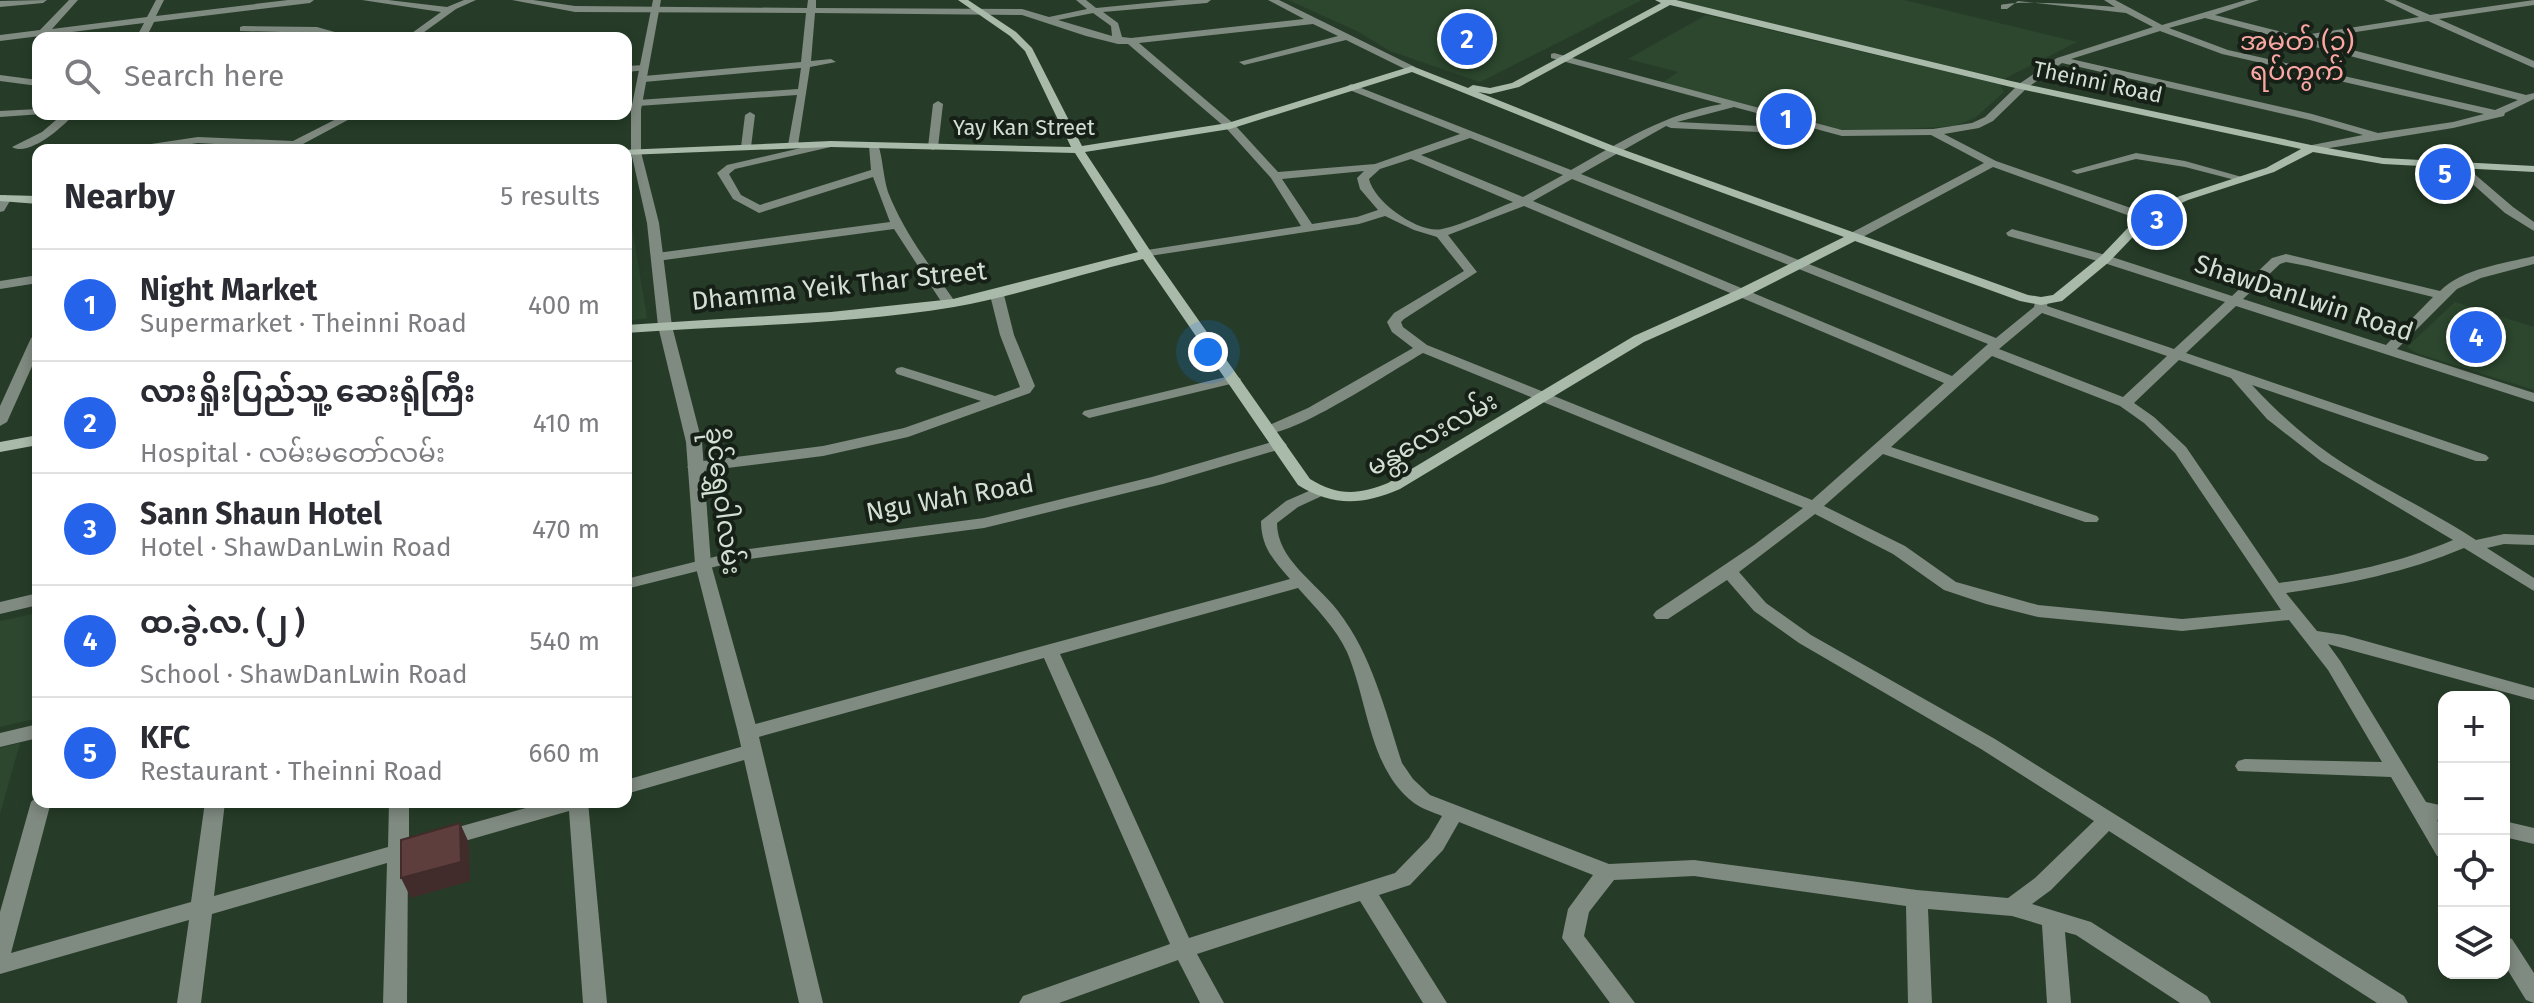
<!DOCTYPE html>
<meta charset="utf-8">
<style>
:root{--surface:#fff;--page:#f7f7f7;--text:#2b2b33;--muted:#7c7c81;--line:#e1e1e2;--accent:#2563eb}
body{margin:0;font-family:"Fira Sans","Noto Sans Myanmar",sans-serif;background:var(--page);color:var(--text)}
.controls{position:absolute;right:24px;bottom:24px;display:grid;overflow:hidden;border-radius:16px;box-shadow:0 4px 12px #0003}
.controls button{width:72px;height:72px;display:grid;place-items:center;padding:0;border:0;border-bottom:2px solid var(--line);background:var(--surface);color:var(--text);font:40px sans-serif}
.you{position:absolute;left:1208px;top:352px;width:28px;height:28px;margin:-20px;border:6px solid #fff;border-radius:50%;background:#1a73e8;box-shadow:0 0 0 12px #1a73e833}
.badge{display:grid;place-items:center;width:52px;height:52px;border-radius:50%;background:var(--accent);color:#fff;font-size:26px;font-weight:700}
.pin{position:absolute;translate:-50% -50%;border:4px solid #fff;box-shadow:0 2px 8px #0006}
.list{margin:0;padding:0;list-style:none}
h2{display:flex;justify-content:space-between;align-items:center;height:104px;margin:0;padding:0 32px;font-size:34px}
h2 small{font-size:26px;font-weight:400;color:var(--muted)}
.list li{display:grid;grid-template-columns:52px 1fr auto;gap:24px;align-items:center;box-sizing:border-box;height:112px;padding:0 32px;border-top:2px solid var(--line)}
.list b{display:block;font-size:30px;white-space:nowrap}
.list p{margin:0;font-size:26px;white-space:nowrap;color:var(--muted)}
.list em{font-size:26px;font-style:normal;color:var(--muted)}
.icon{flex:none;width:44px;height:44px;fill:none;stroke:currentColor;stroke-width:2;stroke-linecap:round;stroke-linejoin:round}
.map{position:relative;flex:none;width:2534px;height:1003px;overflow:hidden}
.search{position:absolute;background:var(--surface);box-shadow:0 4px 12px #0003;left:32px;top:32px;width:600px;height:88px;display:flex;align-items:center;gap:20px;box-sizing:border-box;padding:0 28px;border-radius:16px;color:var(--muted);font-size:30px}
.panel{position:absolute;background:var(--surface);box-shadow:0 4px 12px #0003;left:32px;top:144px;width:600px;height:664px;border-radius:16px}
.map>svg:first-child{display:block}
.built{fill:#2c472e}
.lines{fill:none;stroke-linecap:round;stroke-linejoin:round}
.minor{fill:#7f8a80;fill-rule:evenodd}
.tertiary{fill:#7f8a80;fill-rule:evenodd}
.secondary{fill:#a9baaa;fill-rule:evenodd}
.shaded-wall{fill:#412b2b}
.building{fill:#5d3e3d;stroke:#412b2b;stroke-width:2}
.labels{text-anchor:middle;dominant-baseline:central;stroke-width:8;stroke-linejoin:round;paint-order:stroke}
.far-street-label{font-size:22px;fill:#d2dfd2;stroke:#162017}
.far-quarter-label{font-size:26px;fill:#fba7a3;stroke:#162017}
.street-label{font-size:26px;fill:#d2dfd2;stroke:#162017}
</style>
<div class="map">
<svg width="2534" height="1003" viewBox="0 0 2534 1003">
<rect width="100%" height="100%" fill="#263c28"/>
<path class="built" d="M1288 0H1642L1480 82 1390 51 1357 31Z
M1679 0H1904L2077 42 2004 79 1676 2Z
M1706 15 1999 84 2004 92 1975 118 1954 126 1859 132 1834 129 1662 83 1678 72 1628 59Z
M626 215H630L647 318 626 321Z
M2455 302 2534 327V390L2416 353 2407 347Z
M38 613V718L0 727V621Z
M20 743 0 814V748Z"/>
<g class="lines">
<path class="minor" d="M47 0 43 3 0 7V1Z
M69 0H78L52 29 147 17 156 0H164L156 16 288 0H314L310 3 154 22 146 38H136L144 23 0 41V35L40 30Z
M362 0H388L447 7 464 0H476L456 9 416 38H405L441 12Z
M512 0H533L575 6 807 8 808 0H816V8L1022 9 1049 17 1087 9 1076 0H1086L1096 8 1178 0H1211L1207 3 1103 12 1118 23 1122 37 1131 38 1304 19 1268 0H1279L1415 67V71H1409L1346 40 1244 65 1239 62 1338 36 1313 24 1139 43 1234 124 1278 172 1375 164 1460 134 1347 89 1346 87 1351 84 1571 170C1621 142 1664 114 1722 104L1551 58V54L1554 53 1842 130 1933 129 1972 123 1985 117 2019 84 2057 58 2153 27 2126 13 2018 1 2007 9H2001V5C2020 0 2090 5 2115 7L2104 0H2115L2162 25 2246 0H2259L2215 15 2298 36 2419 17 2384 0H2395L2430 15 2534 0V5L2439 19 2534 61V68L2428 21 2310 39 2526 95 2534 93V99L2505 113 2504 116 2453 128 2311 151 2307 150V146L2363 135 2310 120 2062 63 2027 88 1993 121 1979 128 1944 134 1996 161 2148 214V220L2144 221 1993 167 1857 240H1849V234L1984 163 1931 135 1842 136 1734 107 1677 122 1803 128 1808 131 1803 134 1671 128 1666 126 1581 174 1996 338 2034 307 2036 298 2041 297 2048 301 2047 306 2174 349 2225 302 2101 262 2008 236 2006 233 2012 229 2109 256 2232 296 2272 258 2286 254 2440 291C2463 268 2503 264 2534 256V264L2481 278 2457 289 2397 349 2534 393V402L2236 306 2186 353 2486 455 2489 458 2486 461H2476L2252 385C2276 411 2302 434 2331 455 2376 486 2429 509 2476 540L2504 534 2534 535V545L2504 544 2487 548 2534 578V591L2464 548C2407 572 2348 584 2286 593L2317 631 2344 635 2534 688V700L2328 644 2341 662 2426 802 2444 806V822L2437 820 2444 832V858L2437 856 2391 777 2238 771 2235 766 2238 761 2245 759 2382 762 2328 670 2289 620 2182 631 2038 617 1986 604 1944 590 1893 554 1815 514 1739 572 1766 603 1811 635 1995 739 2404 996 2408 1003H2377L2109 831 2051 890 2032 904 2091 922 2207 996 2211 1003H2180L2076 935 2065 932 2071 1003H2047L2042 925 2012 916 1928 909 1932 1003H1908L1906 906 1694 876 1614 880 1589 912 1584 936 1635 1003H1610L1562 938 1568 909 1593 875 1459 822 1443 850 1410 885 1379 895 1447 1003H1423L1360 901 1197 954 1224 1003H1200L1178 960 1059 1003H1019L1023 996 1170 944 1044 658 748 740 741 738 738 733 741 728 748 726 1290 579C1274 561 1261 547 1261 521L1286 501 1318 487 1326 492 1324 495 1298 507 1277 523C1277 560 1317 583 1338 611 1372 655 1385 710 1402 763L1413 779 1430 795 1609 864 1694 860 1917 890 2008 898 2035 878 2094 821 1981 749 1799 643 1754 611 1727 580 1668 619H1656L1653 615 1656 611 1754 545 1803 508 1423 353C1395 369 1291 438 1265 433L1263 430 1265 427 1308 408 1413 348 1392 332 1387 322 1394 313 1464 271 1437 237 1414 230 1385 216 1359 224 1143 257 1141 254 1147 250 1301 226 1271 178 1226 128 1128 44H1118L1086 36 1022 15 815 13 811 61 831 59 836 62 810 67 798 145 793 148 788 145 797 95 638 106 633 103 638 100 798 89 801 68 644 82 639 79 644 76 801 62 806 13 575 12ZM1093 13 1111 26 1112 36 1058 20ZM2205 18 2518 100 2495 110 2228 50 2169 28ZM2160 31 2222 54 2484 114 2453 122 2378 133 2312 114 2071 59ZM1470 138 1563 175 1523 197 1421 155ZM1411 159 1513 202C1491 210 1466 224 1442 229 1419 234 1374 202 1369 179L1380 169ZM1364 171 1357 178 1360 189 1378 210 1357 217 1312 224 1282 179ZM1572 179 1988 344 1952 376 1533 201ZM1524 206 1944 383 1812 500 1427 345 1403 327 1401 322 1404 319 1477 272 1448 235ZM2286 262 2307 266 2433 297 2386 345 2243 299 2280 264ZM2042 313 2167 356 2123 397 1999 349ZM1992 356 2120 406 2144 423 2175 453 2281 610 2182 619 2038 605 1956 582 1905 546 1824 506 1883 454 2085 522H2097L2099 519 2097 516 1891 447ZM2179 360 2231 378 2267 419 2322 462 2453 540C2397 564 2339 575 2279 583L2186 447 2154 417 2134 403ZM1298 588C1315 607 1336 628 1347 652 1368 701 1369 769 1414 803 1422 809 1433 812 1442 816L1429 838 1395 873 1189 938 1060 654Z
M243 26 317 27 356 38H339L317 33 240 31V27Z
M645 65 648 66V70L626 72V66Z
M0 75 38 80V86L0 81Z
M938 101 943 104 938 147 933 150 928 147 933 104Z
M38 109V114H42L0 117V111Z
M750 112 755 115 751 147 746 150 741 147 745 115Z
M63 114H74C63 127 29 157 12 147L42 132Z
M346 114H359L303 144 312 150 198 143 153 150H126L131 147 198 137 293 141Z
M831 141 836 144 835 146 735 169 729 174 741 195 760 205 871 170 869 146 878 144C883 159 883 176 888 192 904 233 931 267 956 303L954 306H944L894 229 657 261 651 257 657 253 890 222 873 177 759 213 733 199 717 173 727 165Z
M2136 153 2185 161 2249 179 2243 182 2185 167 2136 159 2077 174 2071 171Z
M2457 166H2465L2513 207 2534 222V231L2505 213 2457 170Z
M5 195 11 199 4 211 0 212V198Z
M38 275V283L0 289V281Z
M997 291 1004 295 1014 335 1035 386 1030 393 908 437 823 456 695 472 687 467 695 462 823 446 904 428 981 401 897 374 895 371 897 368 902 367 995 396 1020 387 1000 335 990 295Z
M38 334V353L7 422 0 426V406L31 338Z
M1234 375 1241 379 1239 382 1089 418 1082 414 1084 411Z
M1279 440 1284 442 1287 445 1284 448 1163 484 984 528 742 560 626 589V579L742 550 984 518 1152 477Z
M38 593V605L0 614V602Z
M38 724V738L0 747V733Z
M751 744 758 746 761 751 758 756 626 794V780Z
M38 795V802H51L11 953 191 902 205 802H225L214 896 388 847 389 802H409V841L422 837 429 839 432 845 429 851 408 857 407 1003H383L387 863 212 914 201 1003H177L189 920 0 974V912L31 802Z
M547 802H588L607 1003H583L569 811 444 847 437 845 434 839 437 833Z
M2504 821 2534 828V844L2504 837Z
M2504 936 2512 939 2534 973V1003L2526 1000 2504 964Z"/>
<path class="tertiary" d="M653 0H661L641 110V152L659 223 672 326 702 442 711 564 758 733 823 1003H799L738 733 695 564 686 442 658 326 647 223 631 152V110Z"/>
<path class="secondary" d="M958 0H968L1016 32 1032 48 1082 146 1228 123 1412 66 1468 88 1473 85 1490 88 1512 83 1661 3 1655 0H1676L2011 81 2311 145 2383 158 2534 166V172L2383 164 2313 152 2274 172 2188 200 2152 217 2109 262 2062 301 2041 305 2020 301 1855 241 1747 296 1644 342 1400 489C1363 505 1333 507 1298 485L1143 259C1079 274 1018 296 954 307 846 325 735 325 626 333V325L831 312 953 299 1138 252 1075 153 831 147 626 155V150H622L831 141 1071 147 1025 51 1010 36ZM1670 5 2011 87 2301 149 2266 168 2180 196 2144 211 2101 256 2053 295 2041 297 2028 295 1616 147 1478 92 1490 94 1519 87ZM1412 72 1608 151 1844 237 1737 290 1634 336 1388 483C1359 495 1337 496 1310 479L1157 261 1085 152 1230 129Z
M0 195 38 196V204L0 201Z
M38 435V445L0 452V442Z"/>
</g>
<path class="shaded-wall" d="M460 823 469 843 470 881 411 898 401 878Z"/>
<path class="building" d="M460 823 461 862 401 878V840Z"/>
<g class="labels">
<g class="far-street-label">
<text transform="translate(2098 82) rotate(12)">Theinni Road</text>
<text x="1024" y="127">Yay Kan Street</text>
</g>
<g class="far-quarter-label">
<text x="2297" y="41">အမှတ် (၃)<tspan x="2297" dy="30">ရပ်ကွက်</tspan></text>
</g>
<g class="street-label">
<text transform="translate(839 286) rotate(-6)">Dhamma Yeik Thar Street</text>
<text transform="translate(2304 298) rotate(18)">ShawDanLwin Road</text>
<text transform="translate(1432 434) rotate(-29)">မန္တလေးလမ်း</text>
<text transform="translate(950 498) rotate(-10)">Ngu Wah Road</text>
<text transform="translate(723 501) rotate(83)">ခိုင်ရွှေဝါလမ်း</text>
</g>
</g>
</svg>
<div class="controls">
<button>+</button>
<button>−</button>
<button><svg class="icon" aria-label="locate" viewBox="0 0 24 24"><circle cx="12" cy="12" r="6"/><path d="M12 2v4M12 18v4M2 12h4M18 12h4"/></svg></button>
<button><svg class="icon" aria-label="layers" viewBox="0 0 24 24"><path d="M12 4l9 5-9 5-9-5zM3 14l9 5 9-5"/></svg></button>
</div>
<div class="you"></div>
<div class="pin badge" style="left:1786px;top:119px">1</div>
<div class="pin badge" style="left:1467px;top:39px">2</div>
<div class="pin badge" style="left:2157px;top:220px">3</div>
<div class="pin badge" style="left:2476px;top:337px">4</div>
<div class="pin badge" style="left:2445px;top:174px">5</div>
<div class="search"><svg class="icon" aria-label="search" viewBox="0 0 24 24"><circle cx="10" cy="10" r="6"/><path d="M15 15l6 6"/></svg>Search here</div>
<section class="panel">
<h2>Nearby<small>5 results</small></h2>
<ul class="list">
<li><span class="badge">1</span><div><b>Night Market</b><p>Supermarket · Theinni Road</p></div><em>400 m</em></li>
<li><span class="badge">2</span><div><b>လားရှိုးပြည်သူ့ ဆေးရုံကြီး</b><p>Hospital · လမ်းမတော်လမ်း</p></div><em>410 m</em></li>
<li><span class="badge">3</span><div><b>Sann Shaun Hotel</b><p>Hotel · ShawDanLwin Road</p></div><em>470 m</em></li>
<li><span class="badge">4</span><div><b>ထ.ခွဲ.လ. (၂ )</b><p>School · ShawDanLwin Road</p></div><em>540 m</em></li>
<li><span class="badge">5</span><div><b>KFC</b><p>Restaurant · Theinni Road</p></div><em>660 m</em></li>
</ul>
</section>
</div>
